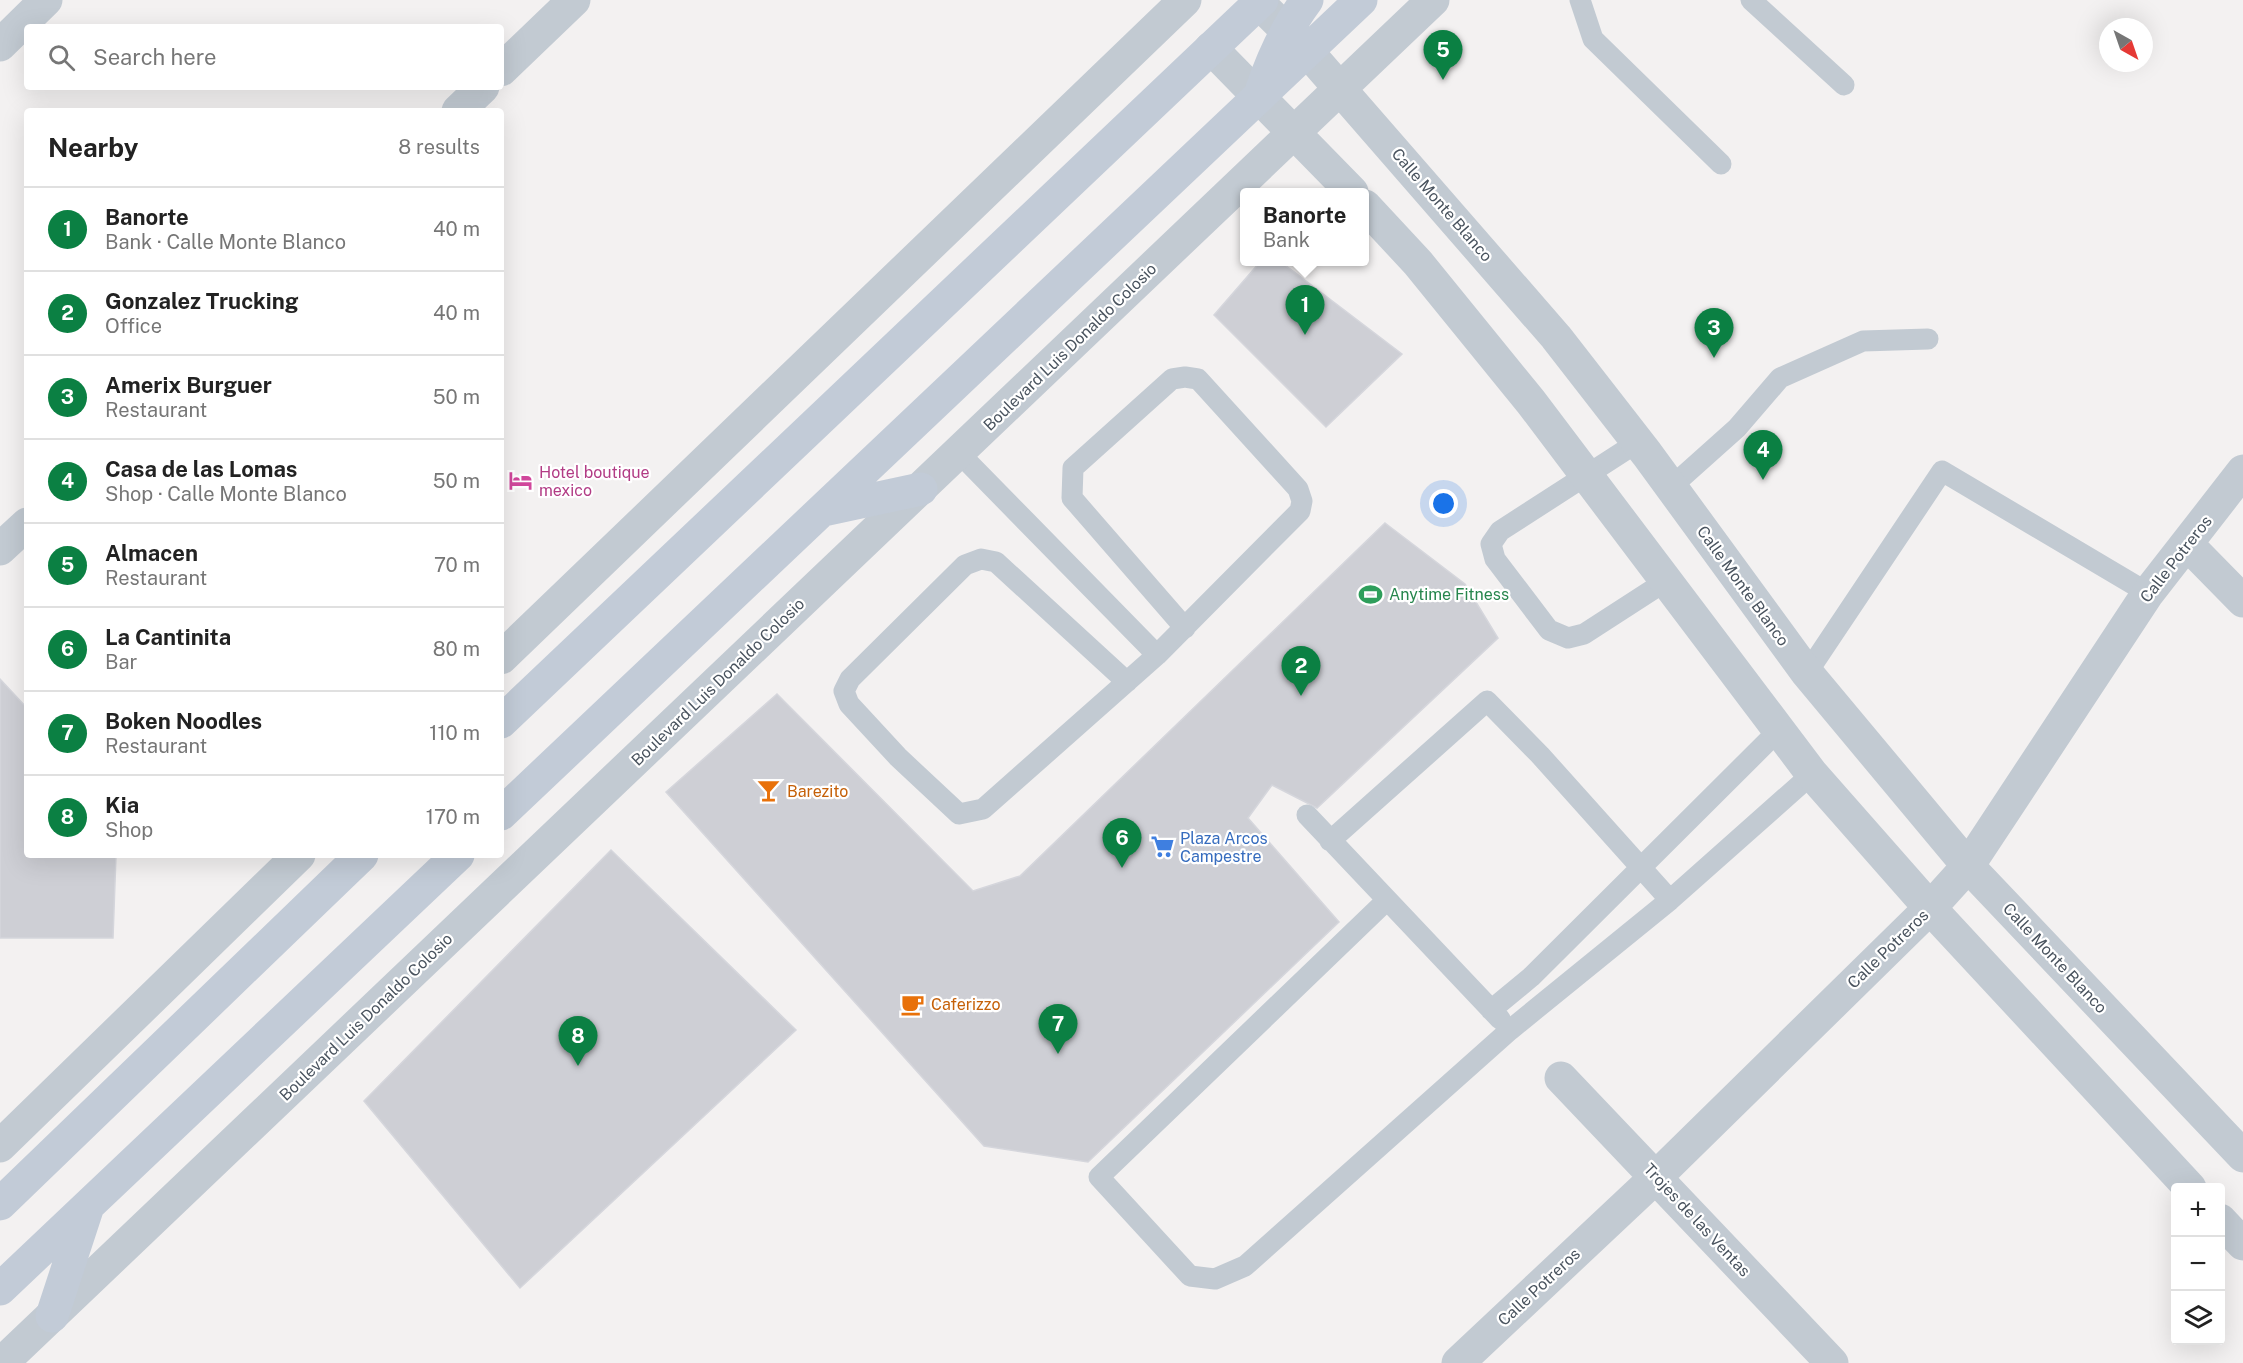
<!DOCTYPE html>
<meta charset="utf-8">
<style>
:root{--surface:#fff;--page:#f2f2f2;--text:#222;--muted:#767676;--line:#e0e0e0;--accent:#0b8043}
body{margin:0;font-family:"Public Sans",sans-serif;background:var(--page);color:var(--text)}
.controls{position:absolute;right:18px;bottom:18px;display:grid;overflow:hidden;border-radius:6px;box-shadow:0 6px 24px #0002}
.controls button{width:54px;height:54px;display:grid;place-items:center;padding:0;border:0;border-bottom:2px solid var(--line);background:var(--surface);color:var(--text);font:30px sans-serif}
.compass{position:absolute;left:2099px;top:18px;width:54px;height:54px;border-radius:50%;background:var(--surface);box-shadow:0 6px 24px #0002;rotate:140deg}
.you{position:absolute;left:1444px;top:504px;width:21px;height:21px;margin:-15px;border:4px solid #fff;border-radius:50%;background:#1a73e8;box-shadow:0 0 0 9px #1a73e833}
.badge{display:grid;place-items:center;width:39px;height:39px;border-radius:50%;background:var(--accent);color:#fff;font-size:20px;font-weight:700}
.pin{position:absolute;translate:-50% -50px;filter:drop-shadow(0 2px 3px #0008)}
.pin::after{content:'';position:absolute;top:32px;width:21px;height:18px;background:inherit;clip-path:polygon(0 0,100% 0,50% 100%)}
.popup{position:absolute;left:1240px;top:188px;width:129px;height:78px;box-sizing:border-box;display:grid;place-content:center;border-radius:6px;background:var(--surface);filter:drop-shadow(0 2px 4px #0005);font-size:20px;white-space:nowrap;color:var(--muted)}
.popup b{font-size:22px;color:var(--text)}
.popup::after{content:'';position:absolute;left:50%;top:100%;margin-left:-12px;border:12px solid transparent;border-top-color:var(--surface)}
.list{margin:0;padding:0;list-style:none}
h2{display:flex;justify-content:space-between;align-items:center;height:78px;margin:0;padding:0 24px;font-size:26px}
h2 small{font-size:20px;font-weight:400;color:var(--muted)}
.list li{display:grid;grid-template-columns:39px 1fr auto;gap:18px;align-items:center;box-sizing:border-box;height:84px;padding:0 24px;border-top:2px solid var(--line)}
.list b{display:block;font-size:22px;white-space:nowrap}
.list p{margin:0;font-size:20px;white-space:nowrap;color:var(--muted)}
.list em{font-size:20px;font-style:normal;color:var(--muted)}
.icon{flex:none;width:33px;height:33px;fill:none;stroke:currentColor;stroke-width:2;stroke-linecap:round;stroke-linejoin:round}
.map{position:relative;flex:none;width:2243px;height:1363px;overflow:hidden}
.search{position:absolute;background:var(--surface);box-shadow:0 6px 24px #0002;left:24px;top:24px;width:480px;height:66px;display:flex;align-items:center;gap:15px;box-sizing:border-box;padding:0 21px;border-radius:6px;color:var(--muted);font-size:22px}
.panel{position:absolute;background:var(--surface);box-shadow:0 6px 24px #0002;left:24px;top:108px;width:480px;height:750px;border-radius:6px}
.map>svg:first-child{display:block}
.building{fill:#cecfd5;stroke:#d5d6dc;stroke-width:1.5}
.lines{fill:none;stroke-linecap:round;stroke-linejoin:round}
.lane{stroke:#c2cad2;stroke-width:21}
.street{stroke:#c2cad2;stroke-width:33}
.secondary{stroke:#c2cbd7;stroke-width:33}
.labels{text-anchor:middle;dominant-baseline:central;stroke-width:4.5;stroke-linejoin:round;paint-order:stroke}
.street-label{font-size:16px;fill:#49535e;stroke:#fff}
.hotel-label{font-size:16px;fill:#b23c85;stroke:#fff;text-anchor:start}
.leisure-label{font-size:16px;fill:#27864d;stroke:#fff;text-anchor:start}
.food-label{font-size:16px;fill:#c56008;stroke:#fff;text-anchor:start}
.shop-label{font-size:16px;fill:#366cbe;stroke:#fff;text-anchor:start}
</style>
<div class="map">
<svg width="2243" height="1363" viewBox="0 0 2243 1363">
<rect width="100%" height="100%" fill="#f3f1f1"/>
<path class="building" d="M1260 262H1281L1402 354 1326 427 1214 315Z
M1385 523 1465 584 1498 638 1317 808 1272 785 1248 818 1339 922 1088 1162 984 1146 666 792 777 694 973 891 1020 876Z
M0 679 27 708V855H116L113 938H0Z
M611 850 796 1030 520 1288 364 1101Z"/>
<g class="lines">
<path class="lane" d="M1580 0 1593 39 1721 164
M1751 0 1844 85
M1638 442 1500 531 1491 544 1495 559 1549 630 1568 638 1584 634 1666 581
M959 453 1157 655
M1671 487 1737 428 1780 378 1863 341 1928 339
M1807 673 1942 471 2148 593
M1127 682 996 562 981 559 965 565 850 679 844 691 849 704 898 757 959 814 983 809 1157 655 1300 511 1302 501 1298 489 1198 379 1185 377 1172 379 1073 468 1072 498 1185 628
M1307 815 1500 1019
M1330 841 1487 701 1540 755 1670 900
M1387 900 1099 1177 1190 1276 1215 1279 1245 1266 1510 1030 1670 900 1812 774
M1491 1010 1531 977 1778 731"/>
<path class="street" d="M1259 3 1307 51 1556 337 1647 454 1807 673 1968 866 2243 1156
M0 45 46 0
M1211 48 1352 192
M501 70 574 0
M458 111 483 87
M1365 206 1418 263 1531 402 1812 774 1930 908 2190 1188
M2188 545 2243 601
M0 549 27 524
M501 658 1185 0
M1561 1078 1832 1363
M0 1146 299 855
M2220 1220 2243 1244
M2 1363 1433 0
M1458 1363 1656 1177 1930 908 1968 866 2148 593 2243 471"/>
<path class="secondary" d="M1262 89C1273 56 1286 28 1307 0
M823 510 921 489
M501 722 1262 0
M501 814 1361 0
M0 1204 362 855
M0 1289 458 855
M52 1316 87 1209"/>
</g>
<defs>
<symbol id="hotel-bare" viewBox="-9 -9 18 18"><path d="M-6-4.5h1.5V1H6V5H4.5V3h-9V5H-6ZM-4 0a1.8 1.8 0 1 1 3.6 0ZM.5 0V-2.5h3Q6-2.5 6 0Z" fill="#d1479c" stroke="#fff" stroke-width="2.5" paint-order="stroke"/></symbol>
<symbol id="stadium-bare" viewBox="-9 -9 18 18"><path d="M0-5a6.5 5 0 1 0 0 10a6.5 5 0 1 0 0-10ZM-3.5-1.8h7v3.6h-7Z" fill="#2e9e5b" stroke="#fff" stroke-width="2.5" paint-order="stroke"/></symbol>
<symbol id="bar-bare" viewBox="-9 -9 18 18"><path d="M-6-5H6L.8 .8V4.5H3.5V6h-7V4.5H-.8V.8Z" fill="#e8710a" stroke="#fff" stroke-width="2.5" paint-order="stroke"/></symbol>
<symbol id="supermarket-bare" viewBox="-9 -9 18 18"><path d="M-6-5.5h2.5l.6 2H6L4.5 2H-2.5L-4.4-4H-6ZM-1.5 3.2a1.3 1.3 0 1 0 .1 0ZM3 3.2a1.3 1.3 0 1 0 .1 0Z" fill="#3f7fe0" stroke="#fff" stroke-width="2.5" paint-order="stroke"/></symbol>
<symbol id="cafe-bare" viewBox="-9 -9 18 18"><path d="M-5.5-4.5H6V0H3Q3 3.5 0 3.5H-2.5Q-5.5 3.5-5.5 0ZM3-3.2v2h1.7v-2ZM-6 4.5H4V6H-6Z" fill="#e8710a" stroke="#fff" stroke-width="2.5" paint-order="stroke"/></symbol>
</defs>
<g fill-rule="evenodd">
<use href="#hotel-bare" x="504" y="464" width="33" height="33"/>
<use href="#stadium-bare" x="1354" y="578" width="33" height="33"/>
<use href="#bar-bare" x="752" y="774" width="33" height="33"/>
<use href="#supermarket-bare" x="1146" y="830" width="33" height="33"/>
<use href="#cafe-bare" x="896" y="988" width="33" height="33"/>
</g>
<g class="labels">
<g class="street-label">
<text transform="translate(1442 205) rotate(49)">Calle Monte Blanco</text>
<text transform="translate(1070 347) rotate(-44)">Boulevard Luis Donaldo Colosio</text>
<text transform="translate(2176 559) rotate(-52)">Calle Potreros</text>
<text transform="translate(1743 586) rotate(54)">Calle Monte Blanco</text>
<text transform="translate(718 682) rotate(-44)">Boulevard Luis Donaldo Colosio</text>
<text transform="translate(1888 949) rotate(-44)">Calle Potreros</text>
<text transform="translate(2055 958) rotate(47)">Calle Monte Blanco</text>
<text transform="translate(366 1017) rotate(-44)">Boulevard Luis Donaldo Colosio</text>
<text transform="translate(1697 1220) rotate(47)">Trojes de las Ventas</text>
<text transform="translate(1539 1287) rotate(-43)">Calle Potreros</text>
</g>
<g class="hotel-label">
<text x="539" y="472">Hotel boutique<tspan x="539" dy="18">mexico</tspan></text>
</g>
<g class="leisure-label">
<text x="1389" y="594">Anytime Fitness</text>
</g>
<g class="food-label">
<text x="787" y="791">Barezito</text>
<text x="931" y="1004">Caferizzo</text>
</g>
<g class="shop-label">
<text x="1180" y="838">Plaza Arcos<tspan x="1180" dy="18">Campestre</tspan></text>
</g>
</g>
</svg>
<div class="controls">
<button>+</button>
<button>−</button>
<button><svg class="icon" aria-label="layers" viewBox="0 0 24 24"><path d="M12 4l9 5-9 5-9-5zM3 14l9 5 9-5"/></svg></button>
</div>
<svg class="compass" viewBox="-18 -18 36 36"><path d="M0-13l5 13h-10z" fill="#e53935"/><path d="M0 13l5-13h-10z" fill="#767676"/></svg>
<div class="you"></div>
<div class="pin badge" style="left:1305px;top:335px">1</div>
<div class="popup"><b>Banorte</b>Bank</div>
<div class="pin badge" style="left:1301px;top:696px">2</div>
<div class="pin badge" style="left:1714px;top:358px">3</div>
<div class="pin badge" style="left:1763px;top:480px">4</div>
<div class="pin badge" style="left:1443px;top:80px">5</div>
<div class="pin badge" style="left:1122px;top:868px">6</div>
<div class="pin badge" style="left:1058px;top:1054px">7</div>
<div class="pin badge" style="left:578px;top:1066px">8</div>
<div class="search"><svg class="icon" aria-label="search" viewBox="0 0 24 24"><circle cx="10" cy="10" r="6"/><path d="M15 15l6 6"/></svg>Search here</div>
<section class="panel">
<h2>Nearby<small>8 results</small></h2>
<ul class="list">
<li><span class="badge">1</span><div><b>Banorte</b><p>Bank · Calle Monte Blanco</p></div><em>40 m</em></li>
<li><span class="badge">2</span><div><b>Gonzalez Trucking</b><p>Office</p></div><em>40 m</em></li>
<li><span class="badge">3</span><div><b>Amerix Burguer</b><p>Restaurant</p></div><em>50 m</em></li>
<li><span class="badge">4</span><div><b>Casa de las Lomas</b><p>Shop · Calle Monte Blanco</p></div><em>50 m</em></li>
<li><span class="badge">5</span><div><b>Almacen</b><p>Restaurant</p></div><em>70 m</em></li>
<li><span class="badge">6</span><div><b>La Cantinita</b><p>Bar</p></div><em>80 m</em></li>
<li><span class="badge">7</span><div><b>Boken Noodles</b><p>Restaurant</p></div><em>110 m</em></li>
<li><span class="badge">8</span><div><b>Kia</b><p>Shop</p></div><em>170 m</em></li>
</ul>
</section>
</div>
